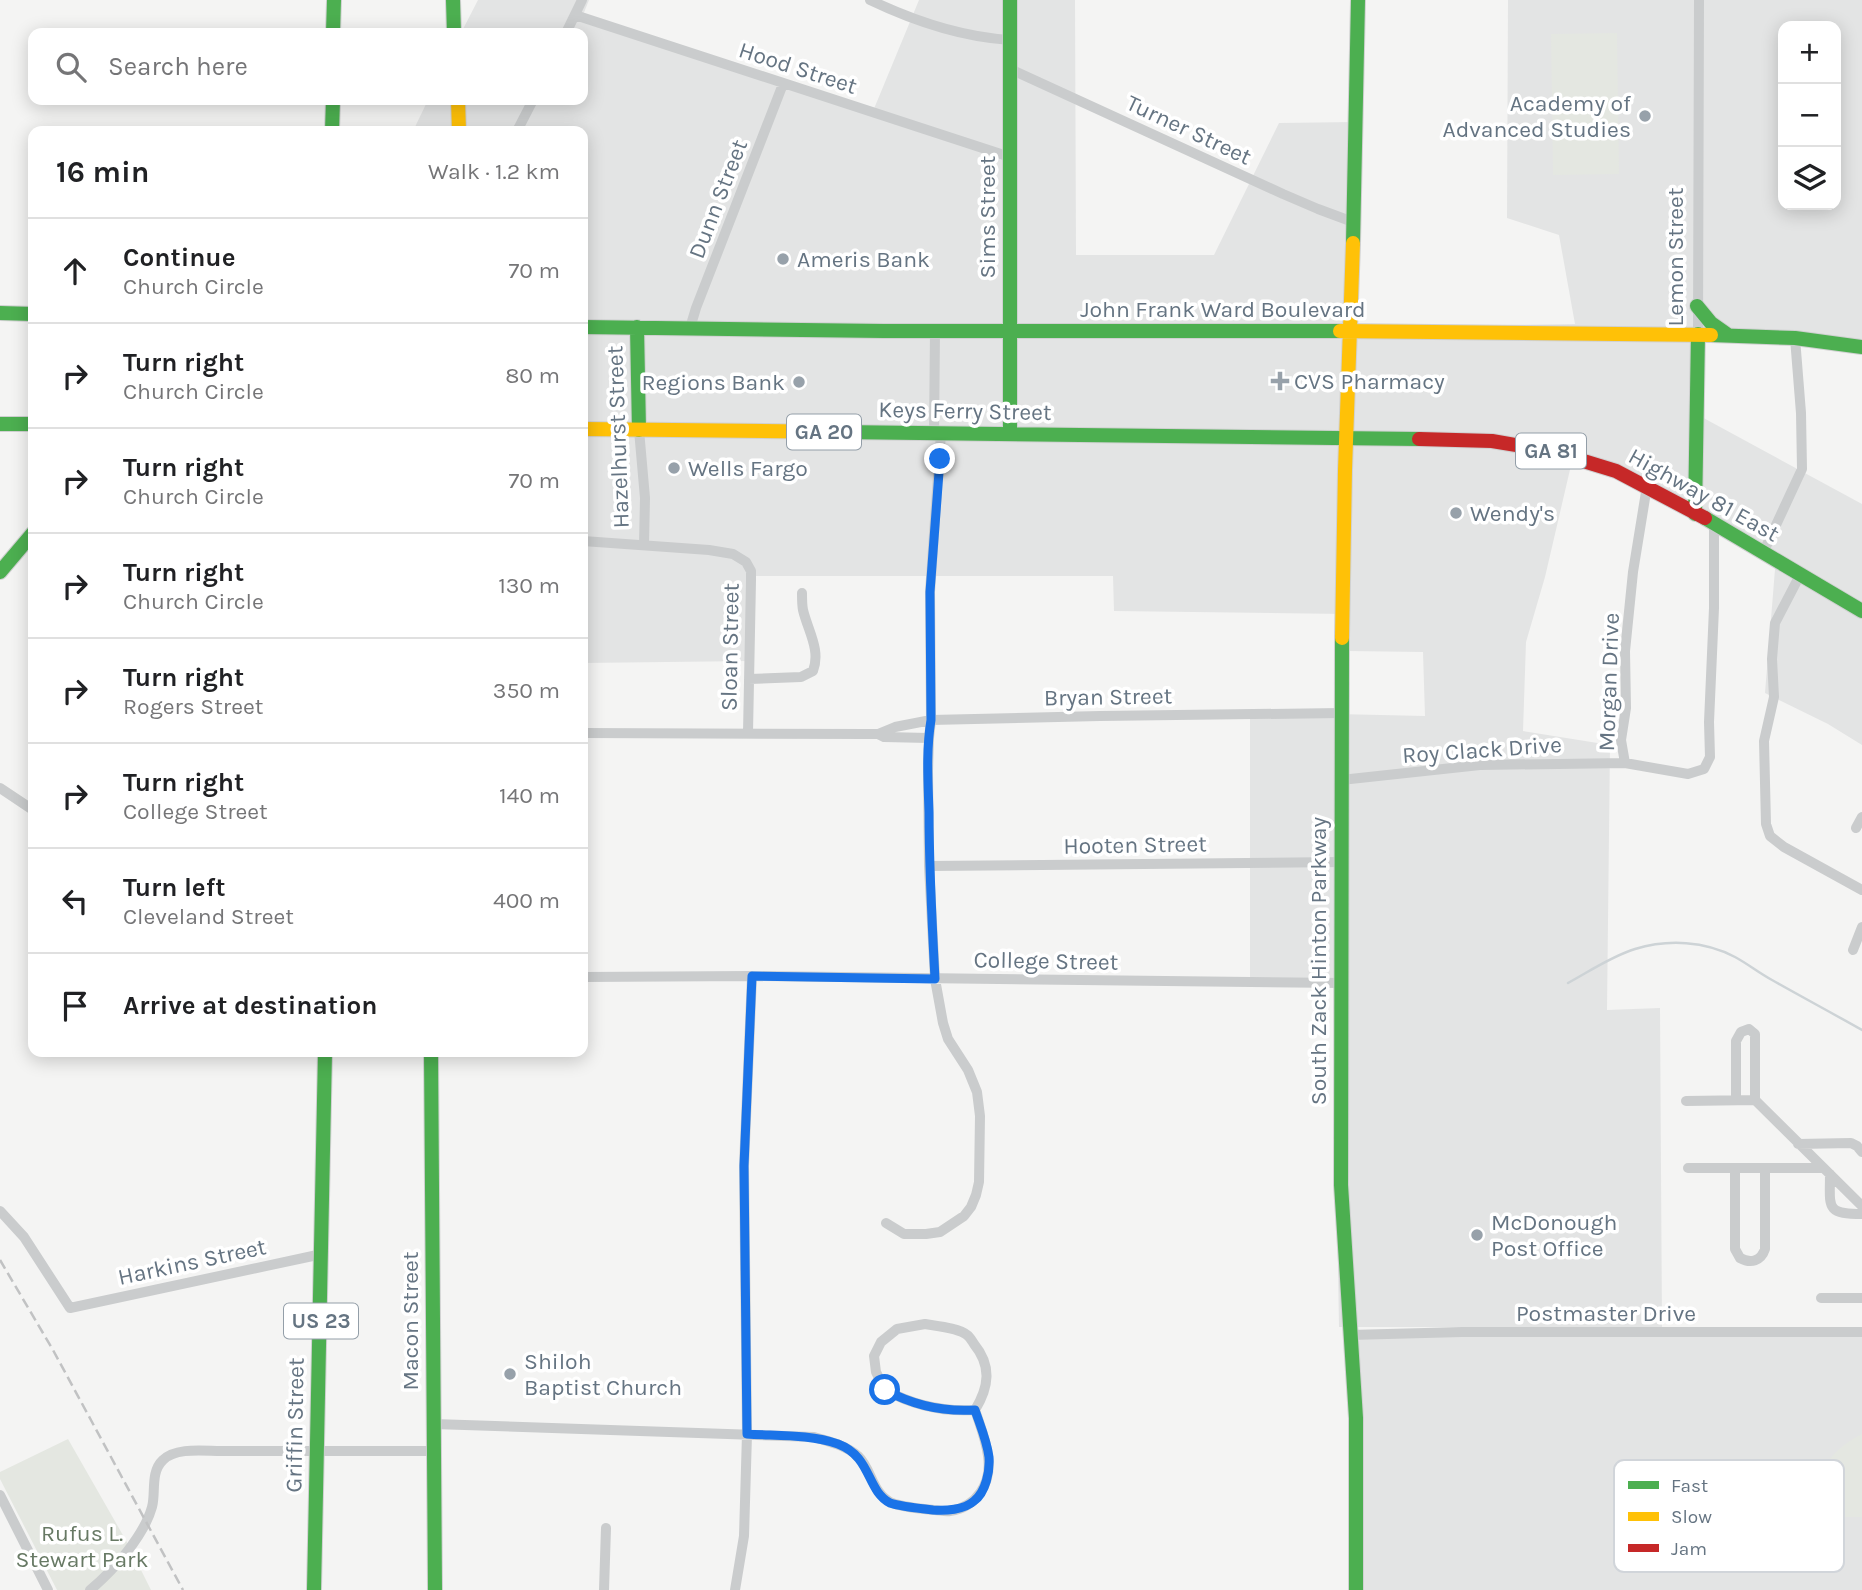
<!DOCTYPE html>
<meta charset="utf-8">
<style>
:root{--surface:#fff;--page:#f6f6f6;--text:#202124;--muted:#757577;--line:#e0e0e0}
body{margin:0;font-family:Karla,sans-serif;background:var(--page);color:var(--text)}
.controls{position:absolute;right:21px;top:21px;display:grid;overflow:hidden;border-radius:14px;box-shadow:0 4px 18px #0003}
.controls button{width:63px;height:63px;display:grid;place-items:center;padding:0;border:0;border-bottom:2px solid var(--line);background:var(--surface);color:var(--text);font:35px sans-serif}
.stop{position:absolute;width:21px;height:21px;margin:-16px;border:5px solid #1a73e8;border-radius:50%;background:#fff}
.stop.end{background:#1a73e8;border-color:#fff;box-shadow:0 2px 7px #0008}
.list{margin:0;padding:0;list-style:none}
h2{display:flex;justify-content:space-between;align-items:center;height:91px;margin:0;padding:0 28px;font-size:30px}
h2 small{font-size:23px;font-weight:400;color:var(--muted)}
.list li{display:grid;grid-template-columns:46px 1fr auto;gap:21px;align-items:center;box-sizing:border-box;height:105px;padding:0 28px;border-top:2px solid var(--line)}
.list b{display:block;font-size:26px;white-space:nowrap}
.list p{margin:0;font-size:23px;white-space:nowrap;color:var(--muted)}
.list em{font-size:23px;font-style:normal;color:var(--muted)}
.icon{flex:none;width:38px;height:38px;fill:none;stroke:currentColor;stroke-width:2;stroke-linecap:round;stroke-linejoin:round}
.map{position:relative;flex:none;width:1862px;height:1590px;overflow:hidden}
.search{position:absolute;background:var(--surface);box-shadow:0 4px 18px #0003;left:28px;top:28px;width:560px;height:77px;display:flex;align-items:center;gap:18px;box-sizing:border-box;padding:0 24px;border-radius:14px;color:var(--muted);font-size:26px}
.panel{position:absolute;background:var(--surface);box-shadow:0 4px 18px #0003;left:28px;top:126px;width:560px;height:931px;border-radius:14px}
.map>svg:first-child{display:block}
.built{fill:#e3e4e4;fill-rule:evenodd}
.green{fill:#e4e7e1}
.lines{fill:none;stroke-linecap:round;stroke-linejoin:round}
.stream{stroke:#cdd3d6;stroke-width:2.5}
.fast-casing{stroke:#d0d1d1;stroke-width:16}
.slow-casing{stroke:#d0d1d1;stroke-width:16}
.jam-casing{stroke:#d0d1d1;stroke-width:16}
.street{stroke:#cacccd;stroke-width:10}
.fast{stroke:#4caf50;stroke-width:14}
.slow{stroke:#ffc107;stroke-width:14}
.jam{stroke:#c62828;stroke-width:14}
.rail{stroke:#c1c2c3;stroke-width:2.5;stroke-dasharray:10 5;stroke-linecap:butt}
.route{stroke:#1a73e8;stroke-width:9}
.poi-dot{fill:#97a1aa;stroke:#fff;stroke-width:2.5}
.labels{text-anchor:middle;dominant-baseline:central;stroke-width:7;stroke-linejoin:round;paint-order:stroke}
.shield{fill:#fff;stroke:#939ea8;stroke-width:2}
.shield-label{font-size:21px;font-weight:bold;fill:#657482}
.street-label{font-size:23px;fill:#657482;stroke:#fff}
.poi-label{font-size:23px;fill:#657482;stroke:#fff;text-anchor:start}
.park-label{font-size:23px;fill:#677964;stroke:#fff}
.key{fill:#fff;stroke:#d1d5da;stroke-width:2}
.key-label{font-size:19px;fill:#657482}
</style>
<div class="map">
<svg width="1862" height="1590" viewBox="0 0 1862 1590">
<rect width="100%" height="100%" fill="#f4f4f3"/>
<path class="built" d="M478 0H589L583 15 871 116 919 0H1075L1076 255H1214L1279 123 1355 122 1349 327 1575 324 1559 235 1507 218 1508 0H1862V340L1698 334V415L1862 504V745L1828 724 1765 693 1776 557 1688 505 1572 461 1545 577 1526 642 1523 731 1610 745 1607 1010 1660 1008 1662 1327H1339L1333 982 1250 983V712L1425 716 1423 652 1348 651 1346 614 1114 611 1113 576H752L751 661 583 663V131H413L428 100H583V33H461ZM1783 26H1836V205H1783Z
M1862 1333V1590H1356L1350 1335Z"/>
<path class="green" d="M1617 33 1619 174 1553 175 1551 34Z
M1862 1434V1517H1814C1815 1476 1825 1453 1862 1434Z
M68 1439 128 1544 151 1590H57L0 1479V1472Z"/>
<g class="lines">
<path class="stream" d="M1568 983C1590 971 1612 956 1635 949 1668 939 1705 941 1735 957 1748 964 1759 973 1772 980 1802 997 1832 1013 1862 1030"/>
<defs>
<path id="fast" d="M453 0 454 33
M1010 0V434
M333 33 334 0
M332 131 333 100
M1353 243 1358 0
M1697 306 1711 323 1728 335
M0 313 33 314
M583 327 883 331H1340
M637 327 639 430
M1711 335 1795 338 1862 347
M0 424H33
M840 432 1419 439
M1695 514 1698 334
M1705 518 1862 611
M0 572 33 533
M1342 638 1341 1185 1356 1418V1590
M431 1052 435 1590
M314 1590 325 1052"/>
<path id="slow" d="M458 100 459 131
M1340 331 1711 335
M583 429 840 432
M1342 638 1345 470 1353 243"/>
<path id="jam" d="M1419 439 1492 441 1551 451 1616 471 1705 518"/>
</defs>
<use href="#fast" class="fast-casing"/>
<use href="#slow" class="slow-casing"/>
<use href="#jam" class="jam-casing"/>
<path class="street" d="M870 0C914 21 961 37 1010 40
M575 15 1010 157
M566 33 582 0
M1010 69 1283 194 1318 209 1353 222
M517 131 533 100
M690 328 696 308 783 84
M1698 334 1699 0
M639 430 645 498 644 544
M934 433 935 331
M1647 486 1633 572 1625 651 1626 708 1621 740 1625 763 1688 774 1704 769 1710 757 1709 722 1714 608V523
M583 541 709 550 733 554 746 562 751 571V580L748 733
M1763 553 1802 469 1801 413 1795 338
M1800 575 1775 623 1772 659 1774 697 1764 741 1766 824 1770 836 1784 847 1862 890
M749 679 801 677 813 671C821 650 808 631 803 610 802 605 802 599 802 593
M583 733 869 734H878L895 727 931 720 1100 716 1341 713
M878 734 884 737 929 738
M1341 780 1480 765 1625 763
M0 788 33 810
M1856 828 1862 817
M929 866 1341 862
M1853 950 1862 927
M583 977 752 976 1341 983
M1736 1100V1041L1741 1032 1749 1029 1755 1034V1100
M1686 1101 1755 1100 1862 1206
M1798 1144 1851 1143 1857 1146 1862 1152
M1688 1168H1823
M1735 1168V1249L1740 1258C1751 1264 1761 1261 1765 1249V1168
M1830 1174C1830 1207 1825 1214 1862 1214
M0 1211 24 1237 70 1308 322 1254
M886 1223 904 1234H926L940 1232 964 1216 971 1207 976 1195 979 1182 980 1116 977 1092 968 1070 948 1039 943 1023 935 979 929 866 928 771 929 738 931 720 930 592 941 433
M1821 1298H1862
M925 1324C936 1326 959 1328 967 1335 970 1337 972 1341 974 1344 992 1366 989 1387 975 1410 944 1412 913 1405 885 1390L876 1372 874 1356 881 1342 897 1329Z
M1350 1335 1462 1332H1862
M434 1424 814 1437C830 1442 845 1445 858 1456 872 1469 872 1494 892 1503 902 1507 923 1509 934 1510 939 1510 945 1512 950 1511 977 1507 992 1483 988 1456 986 1440 980 1425 975 1410
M0 1495 48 1590
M90 1590C113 1571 144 1536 152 1507 156 1493 150 1472 163 1460 176 1447 204 1451 221 1451H434
M604 1590 606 1528
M735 1590 744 1536 747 1434 744 1166 752 976"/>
<use href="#fast" class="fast"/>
<use href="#slow" class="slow"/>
<use href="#jam" class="jam"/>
<path class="rail" d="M0 1260 53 1350 183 1590"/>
</g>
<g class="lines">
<path class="route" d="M885 1390C913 1405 944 1412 975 1410 980 1425 987 1441 989 1457 990 1471 986 1492 974 1501 964 1510 945 1511 933 1510 924 1509 898 1506 890 1503 866 1490 872 1457 838 1444 810 1434 777 1436 747 1434L744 1166 752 976 935 979C932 923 929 868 929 812 928 781 926 750 931 720L930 592 940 459"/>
</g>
<g class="poi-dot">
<circle cx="1645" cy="116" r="7"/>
<circle cx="783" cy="259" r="7"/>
<path d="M1276.5 370.5h7v7h7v7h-7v7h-7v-7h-7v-7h7z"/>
<circle cx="799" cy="382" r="7"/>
<circle cx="674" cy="468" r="7"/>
<circle cx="1456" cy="513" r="7"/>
<circle cx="1477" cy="1235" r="7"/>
<circle cx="510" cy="1374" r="7"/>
</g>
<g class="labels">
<g class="shield">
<rect x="787" y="414.5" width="74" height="35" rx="5"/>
<rect x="1516" y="433.5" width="70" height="35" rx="5"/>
<rect x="284" y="1303.5" width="74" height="35" rx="5"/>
</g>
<g class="shield-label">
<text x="824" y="432">GA 20</text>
<text x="1551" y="451">GA 81</text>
<text x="321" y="1321">US 23</text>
</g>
<g class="street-label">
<text transform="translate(798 68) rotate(18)">Hood Street</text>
<text transform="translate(1189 130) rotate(25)">Turner Street</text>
<text transform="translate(718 199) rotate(-69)">Dunn Street</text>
<text transform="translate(987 217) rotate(-90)">Sims Street</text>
<text transform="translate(1675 257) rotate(-90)">Lemon Street</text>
<text x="1223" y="309">John Frank Ward Boulevard</text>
<text transform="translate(965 411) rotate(1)">Keys Ferry Street</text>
<text transform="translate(618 437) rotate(-92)">Hazelhurst Street</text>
<text transform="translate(1704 495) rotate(29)">Highway 81 East</text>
<text transform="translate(730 647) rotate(-89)">Sloan Street</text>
<text transform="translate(1609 682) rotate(-88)">Morgan Drive</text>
<text transform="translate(1108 697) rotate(-1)">Bryan Street</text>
<text transform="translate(1482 750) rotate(-4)">Roy Clack Drive</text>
<text transform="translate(1135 845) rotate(-1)">Hooten Street</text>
<text transform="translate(1046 961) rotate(1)">College Street</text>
<text transform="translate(1318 961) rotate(-90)">South Zack Hinton Parkway</text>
<text transform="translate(192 1262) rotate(-12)">Harkins Street</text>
<text x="1606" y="1313">Postmaster Drive</text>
<text transform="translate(410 1321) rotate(-90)">Macon Street</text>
<text transform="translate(295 1425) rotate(-89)">Griffin Street</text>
</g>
<g class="poi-label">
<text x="1631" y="103" text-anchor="end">Academy of<tspan x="1631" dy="26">Advanced Studies</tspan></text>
<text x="797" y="259">Ameris Bank</text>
<text x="1294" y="381">CVS Pharmacy</text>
<text x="785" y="382" text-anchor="end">Regions Bank</text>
<text x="688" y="468">Wells Fargo</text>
<text x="1470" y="513">Wendy's</text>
<text x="1491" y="1222">McDonough<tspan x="1491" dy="26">Post Office</tspan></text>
<text x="524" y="1361">Shiloh<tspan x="524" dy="26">Baptist Church</tspan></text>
</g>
<g class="park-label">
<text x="82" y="1533">Rufus L.<tspan x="82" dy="26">Stewart Park</tspan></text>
</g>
</g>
<rect x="1614" y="1460" width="230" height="112" rx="10" class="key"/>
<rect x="1628" y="1481" width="31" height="8" fill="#4caf50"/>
<rect x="1628" y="1512" width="31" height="9" fill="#ffc107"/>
<rect x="1628" y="1544" width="31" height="8" fill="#c62828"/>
<g class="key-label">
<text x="1671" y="1492">Fast</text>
<text x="1671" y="1523">Slow</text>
<text x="1671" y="1555">Jam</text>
</g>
</svg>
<div class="controls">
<button>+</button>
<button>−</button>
<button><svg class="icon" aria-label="layers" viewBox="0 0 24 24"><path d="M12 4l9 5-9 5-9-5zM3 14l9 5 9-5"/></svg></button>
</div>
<div class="stop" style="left:885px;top:1390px"></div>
<div class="stop end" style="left:940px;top:459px"></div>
<div class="search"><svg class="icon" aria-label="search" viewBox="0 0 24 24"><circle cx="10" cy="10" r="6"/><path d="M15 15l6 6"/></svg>Search here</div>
<section class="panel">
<h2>16 min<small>Walk · 1.2 km</small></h2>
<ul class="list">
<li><svg class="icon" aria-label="ahead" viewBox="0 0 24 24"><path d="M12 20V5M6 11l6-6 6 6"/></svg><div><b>Continue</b><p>Church Circle</p></div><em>70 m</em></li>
<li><svg class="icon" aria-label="right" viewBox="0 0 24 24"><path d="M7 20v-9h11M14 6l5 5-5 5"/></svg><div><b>Turn right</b><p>Church Circle</p></div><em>80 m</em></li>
<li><svg class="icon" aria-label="right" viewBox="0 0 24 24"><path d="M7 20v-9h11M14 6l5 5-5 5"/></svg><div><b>Turn right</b><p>Church Circle</p></div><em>70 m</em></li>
<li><svg class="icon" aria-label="right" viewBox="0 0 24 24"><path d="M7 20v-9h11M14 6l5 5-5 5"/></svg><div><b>Turn right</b><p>Church Circle</p></div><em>130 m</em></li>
<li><svg class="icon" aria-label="right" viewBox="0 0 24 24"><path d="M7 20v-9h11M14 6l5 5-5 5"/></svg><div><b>Turn right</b><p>Rogers Street</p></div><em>350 m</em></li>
<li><svg class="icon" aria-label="right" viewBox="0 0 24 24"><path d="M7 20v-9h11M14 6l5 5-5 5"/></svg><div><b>Turn right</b><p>College Street</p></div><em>140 m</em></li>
<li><svg class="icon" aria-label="left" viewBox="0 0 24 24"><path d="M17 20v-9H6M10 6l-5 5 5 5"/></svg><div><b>Turn left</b><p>Cleveland Street</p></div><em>400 m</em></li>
<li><svg class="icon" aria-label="arrive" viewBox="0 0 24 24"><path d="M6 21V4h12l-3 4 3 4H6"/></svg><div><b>Arrive at destination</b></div></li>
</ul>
</section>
</div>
